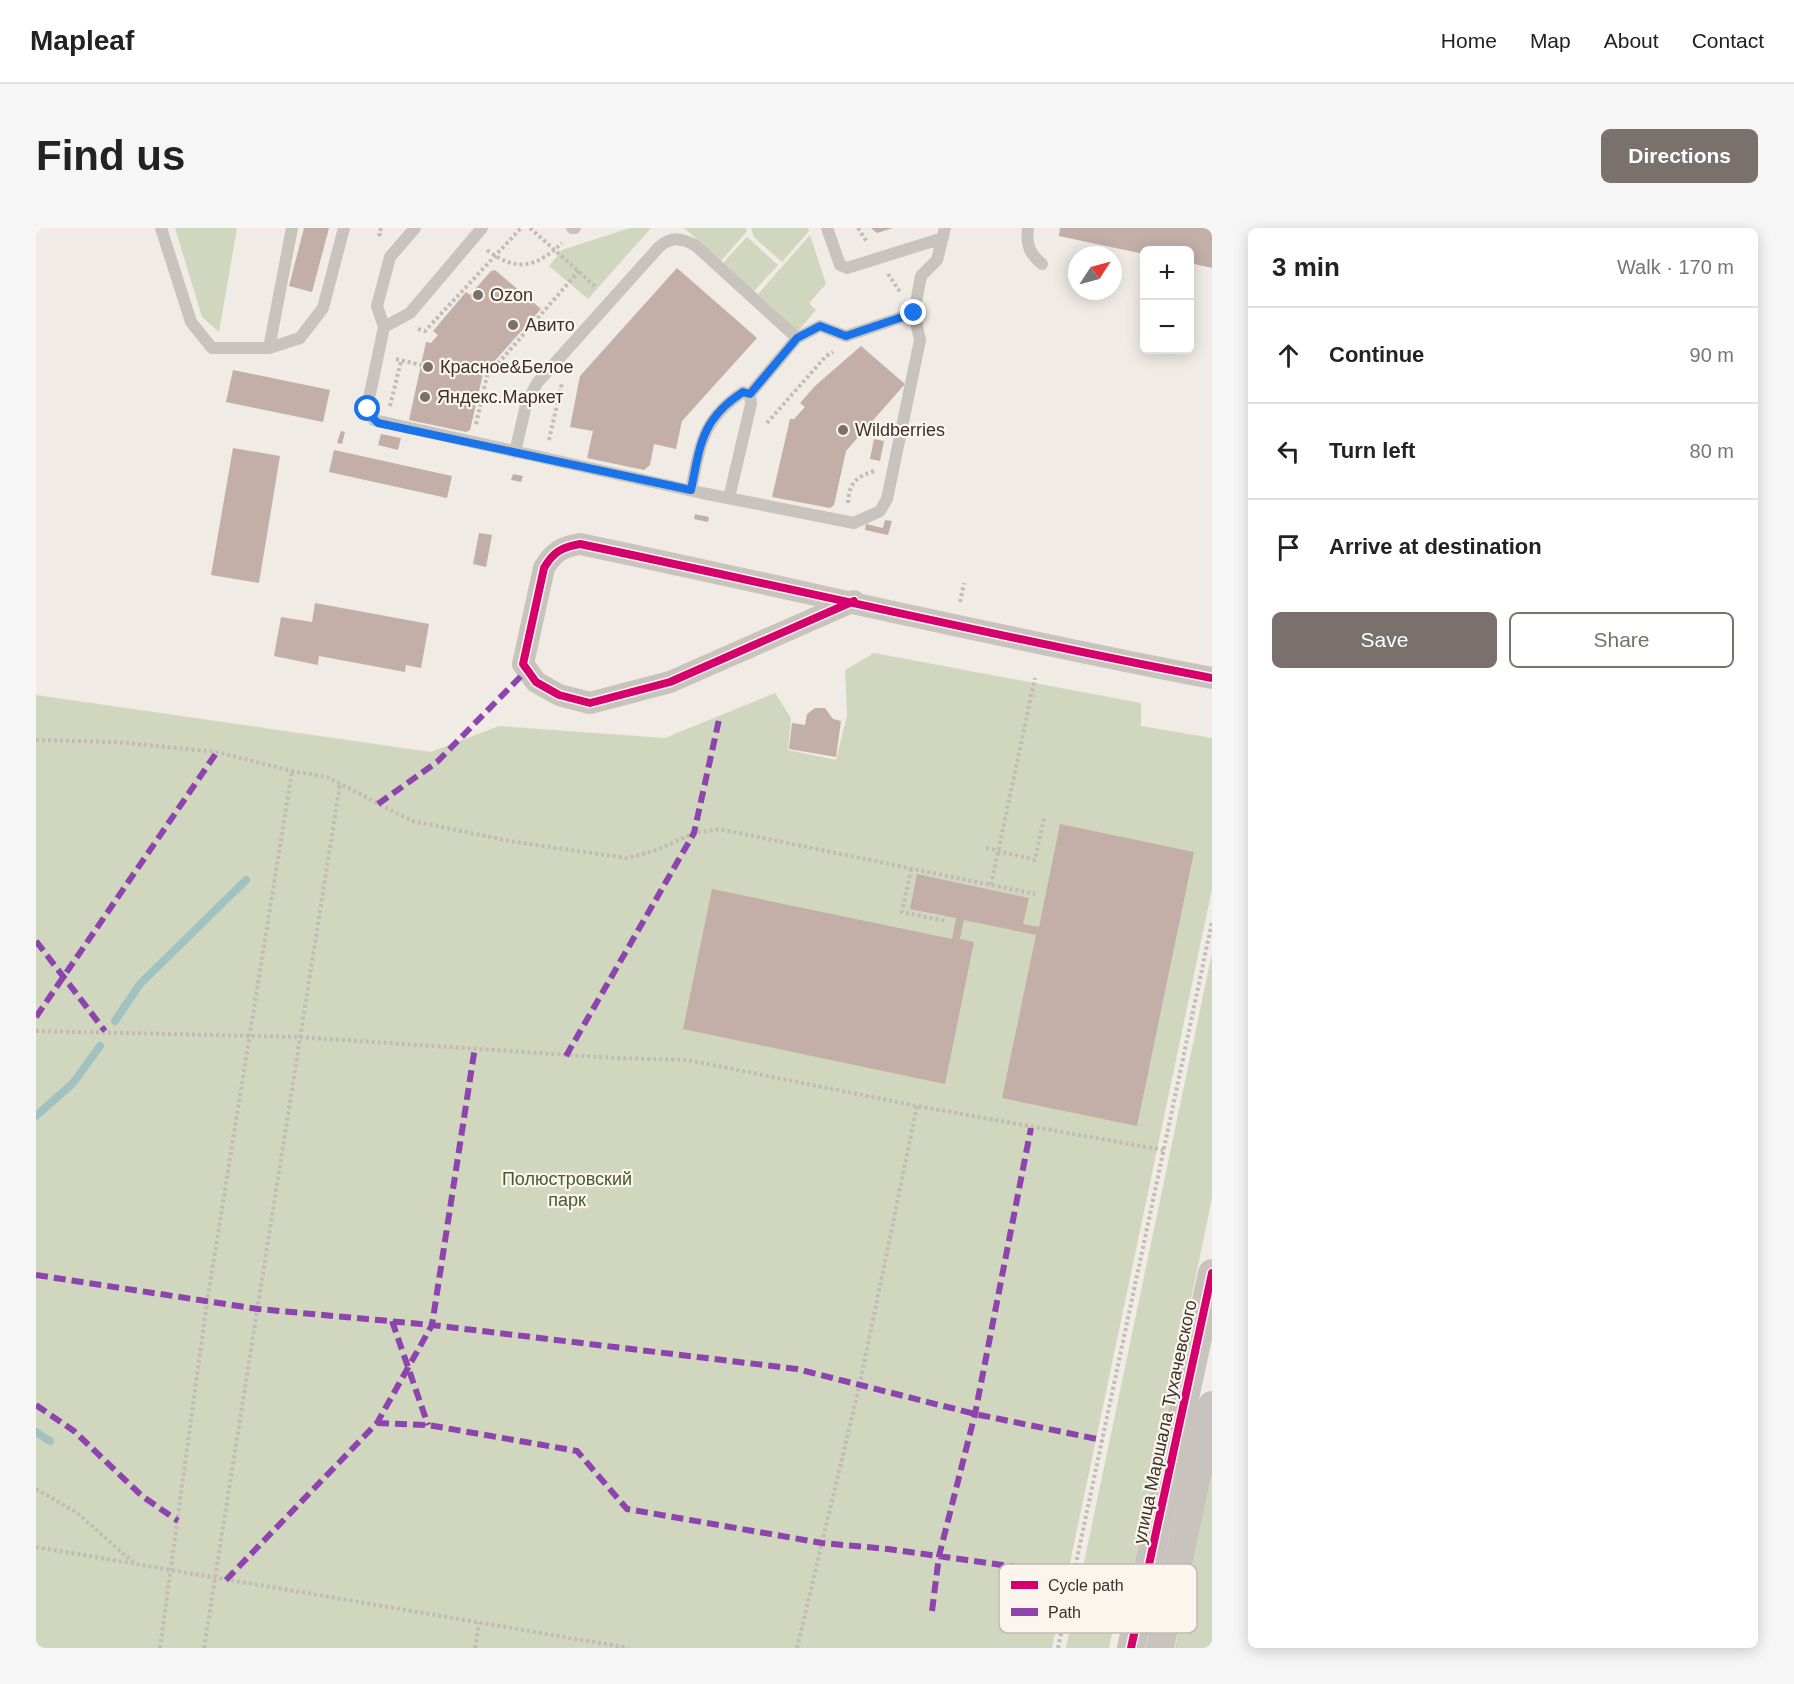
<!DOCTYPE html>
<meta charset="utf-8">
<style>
:root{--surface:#fff;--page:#f6f6f6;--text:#222;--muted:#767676;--line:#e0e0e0;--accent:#7a716c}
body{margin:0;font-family:Helvetica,sans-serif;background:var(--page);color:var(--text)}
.controls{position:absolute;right:18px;top:18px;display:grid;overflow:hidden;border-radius:9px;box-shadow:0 3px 15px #0003}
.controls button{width:54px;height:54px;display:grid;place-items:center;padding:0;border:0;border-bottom:2px solid var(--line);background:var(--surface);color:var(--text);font:30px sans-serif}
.compass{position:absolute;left:1032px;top:18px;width:54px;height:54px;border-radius:50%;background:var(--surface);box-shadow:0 3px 15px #0003;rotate:54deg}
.stop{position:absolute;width:18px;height:18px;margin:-14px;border:4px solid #1a73e8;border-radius:50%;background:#fff}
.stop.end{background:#1a73e8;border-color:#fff;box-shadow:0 2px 6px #0008}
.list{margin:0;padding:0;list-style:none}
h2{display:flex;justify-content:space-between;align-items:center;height:78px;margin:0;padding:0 24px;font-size:26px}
h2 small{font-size:20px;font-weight:400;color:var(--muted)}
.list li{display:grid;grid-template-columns:39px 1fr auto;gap:18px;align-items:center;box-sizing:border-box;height:96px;padding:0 24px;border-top:2px solid var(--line)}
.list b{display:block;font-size:22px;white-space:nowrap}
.list em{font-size:20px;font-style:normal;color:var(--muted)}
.actions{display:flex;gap:12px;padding:18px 24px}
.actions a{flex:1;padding:14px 0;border:2px solid var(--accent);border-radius:9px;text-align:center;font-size:21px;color:var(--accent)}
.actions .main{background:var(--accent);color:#fff}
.icon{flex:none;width:33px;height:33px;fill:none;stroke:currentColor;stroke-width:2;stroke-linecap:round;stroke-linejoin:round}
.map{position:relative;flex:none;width:1176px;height:1420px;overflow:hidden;border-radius:9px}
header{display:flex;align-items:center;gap:36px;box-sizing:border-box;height:84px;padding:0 30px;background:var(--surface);border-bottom:2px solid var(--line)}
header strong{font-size:28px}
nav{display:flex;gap:33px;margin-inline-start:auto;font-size:21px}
.intro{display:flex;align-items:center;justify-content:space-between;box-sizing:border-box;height:144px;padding:0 36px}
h1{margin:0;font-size:42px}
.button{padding:15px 27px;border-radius:9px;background:var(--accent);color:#fff;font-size:21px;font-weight:700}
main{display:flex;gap:36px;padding:0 36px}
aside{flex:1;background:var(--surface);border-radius:9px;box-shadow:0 3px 15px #0003}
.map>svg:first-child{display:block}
.green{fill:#d1d6bf}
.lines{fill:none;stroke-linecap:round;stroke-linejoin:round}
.stream{stroke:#a1c2c1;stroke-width:8}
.building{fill:#c3afa7}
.path{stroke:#c2bbb6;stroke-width:4;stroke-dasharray:3 3;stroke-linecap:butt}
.service{stroke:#c9c3be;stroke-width:12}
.minor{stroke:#c9c3be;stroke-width:22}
.tertiary{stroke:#c9c3be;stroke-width:28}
.quiet{stroke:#8e44ad;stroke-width:6;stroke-dasharray:12 6;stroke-linecap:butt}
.cycleway-casing{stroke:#fbf5ee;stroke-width:11}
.cycleway{stroke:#d6006c;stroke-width:8}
.route{stroke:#1a73e8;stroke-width:8}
.poi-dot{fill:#7a716c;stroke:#fbf5ee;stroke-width:2}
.labels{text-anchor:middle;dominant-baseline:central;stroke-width:4.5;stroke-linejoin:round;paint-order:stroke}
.poi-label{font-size:18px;fill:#3b302b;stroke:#fbf5ee;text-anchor:start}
.park-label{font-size:18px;fill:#4a5a2e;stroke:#fbf5ee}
.street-label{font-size:18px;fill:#3b302b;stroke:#fbf5ee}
.key{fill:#fbf5ee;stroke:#c1bab4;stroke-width:1.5}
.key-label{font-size:16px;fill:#3b302b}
</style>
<header>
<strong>Mapleaf</strong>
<nav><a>Home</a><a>Map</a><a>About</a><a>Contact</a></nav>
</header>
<div class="intro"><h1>Find us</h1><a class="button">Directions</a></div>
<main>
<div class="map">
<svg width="1176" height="1420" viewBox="0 0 1176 1420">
<rect width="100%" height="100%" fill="#f0ebe5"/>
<path class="green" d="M139 0H201L183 104 166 89Z
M594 0H615L552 71 513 38 526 22Z
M648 0H710L711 3 685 33Z
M715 0H772L773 3 746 34 718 9Z
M774 7 790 56 773 75 780 82 762 103 722 66Z
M711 9 742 37 718 63 687 35Z
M838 425 1105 475V498L1176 510V661L1016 1420H0V467L395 524 463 498 629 510 739 465 755 490 752 522 800 532 811 487 809 442Z
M1176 725V970L1099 1342 1081 1382 1073 1420H1030Z
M1176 1239V1420H1139Z"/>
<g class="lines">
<path class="stream" d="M79 793 104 756 210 652
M0 888 37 855 64 818
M0 1204 14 1213"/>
</g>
<path class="building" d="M268 0H293L276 64 253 58Z
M835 0H857L841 5Z
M1024 0H1176V40L1154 35V22H1108V26L1023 8Z
M641 40 721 110 646 193 640 221 618 216 614 237 608 242 551 230 557 203 534 199 544 148Z
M459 42 505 81 447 146 434 202 430 204 373 192 390 114 395 115 402 107 397 103 430 64 434 67 455 43Z
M825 118 869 156 810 223 798 277 794 280 736 269 754 191H758L769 179 764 175 779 158Z
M197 142 294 162 287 194 190 174Z
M305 203 309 204 306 216 301 215Z
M345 206 365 210 362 222 342 217Z
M838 211 848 213 844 233 834 231Z
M197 220 244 228 223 355 175 347Z
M298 222 416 248 411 270 293 244Z
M477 246 487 248 485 254 475 252Z
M659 286 673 289 672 294 658 291Z
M849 292 856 293 852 307 829 302 830 296 847 300Z
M443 305 456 307 450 339 437 336Z
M279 375 393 396 385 440 370 437 369 444 283 428 282 437 238 428 245 389 276 394Z
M779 480H789L797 491 805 493 800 529 753 521 756 495 769 497 771 486Z
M1024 596 1158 624 1101 898 966 870 1000 707 928 692 924 711 938 714 909 856 647 801 676 661 916 711 920 690 874 681 881 646 993 670 987 696 1003 699Z"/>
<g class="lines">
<path class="path" d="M345 0 343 6 347 9
M494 0 561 60
M822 0 831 14
M451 22C481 45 500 39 526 15
M852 46 864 64
M382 101 389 103 485 0
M360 131 385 137
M354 178 365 133
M731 195 790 128 797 124
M440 196 451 148 543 43
M513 212 526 155
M812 275C813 255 820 249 838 243
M924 374 928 355
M0 512 80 514 181 524 256 543 291 549 376 593 479 614 591 630 621 622 658 605 683 601 999 666
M950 620 999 632 1008 590
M875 641 866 684 910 693
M955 657 999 450
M0 803 262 809 579 830 652 832 881 878 1127 922
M0 1261 40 1284 99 1336
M0 1319 593 1420
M124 1420 171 1074 256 543
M168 1420 304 556
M439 1420 443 1395
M761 1420 824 1155 881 878
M1022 1420 1176 694"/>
<path class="service" d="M125 0 155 94 176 120H233L256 0
M379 0 354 29 341 78 348 99 332 175 338 192 666 265 818 295 844 283 851 271 884 112 878 85 885 48 901 32 909 0
M536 0H539
M791 0 804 37 811 40 907 10
M992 0C990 17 993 25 1006 36
M348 99 374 85 446 0
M233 120 264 110 287 80 308 0
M479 224 490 177 501 155 623 19C636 8 646 10 660 18L761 110
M655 262C664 218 666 191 707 164L714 166
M693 270 715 176 714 166 761 110 784 98 810 108 878 85"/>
<path class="minor" d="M818 373 634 454 554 475 523 467 500 454 487 436 508 340C517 324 526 319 544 316 755 360 965 410 1176 450"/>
<path class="tertiary" d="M1095 1420 1176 1045
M1124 1420 1176 1177"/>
<path class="quiet" d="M342 576 401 534 490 443
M0 713 69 803
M0 789 181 524
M530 828 658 605 684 487
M0 1047 222 1081 396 1097 761 1141 939 1186 1066 1212
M356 1093 392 1197
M0 1177 38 1203 106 1268 142 1293
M341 1195 392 1197 541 1223 591 1281 786 1315 852 1321 1038 1347
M190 1352 341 1195 396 1097 439 819
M896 1383 903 1328 939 1186 995 900"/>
<defs>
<path id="cycleway" d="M818 373 634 454 554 475 523 467 500 454 487 436 508 340C517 324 526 319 544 316 755 360 965 410 1176 450
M1095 1420 1176 1045"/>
</defs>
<use href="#cycleway" class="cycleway-casing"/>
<use href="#cycleway" class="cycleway"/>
</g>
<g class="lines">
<path class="route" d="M332 181 334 187 342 195 655 262C664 218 665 191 707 164L714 166 761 110 784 98 810 108 878 85"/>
</g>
<g class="poi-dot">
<circle cx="442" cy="67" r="6"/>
<circle cx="477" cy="97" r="6"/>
<circle cx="392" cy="139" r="6"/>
<circle cx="389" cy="169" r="6"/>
<circle cx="807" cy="202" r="6"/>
</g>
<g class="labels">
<g class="poi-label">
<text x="454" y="67">Ozon</text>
<text x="489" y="97">Авито</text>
<text x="404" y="139">Красное&amp;Белое</text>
<text x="401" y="169">Яндекс.Маркет</text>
<text x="819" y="202">Wildberries</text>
</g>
<g class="park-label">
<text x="531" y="951">Полюстровский<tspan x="531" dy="21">парк</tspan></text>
</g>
<g class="street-label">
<text transform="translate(1129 1194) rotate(-78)">улица Маршала Тухачевского</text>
</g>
</g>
<rect x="963" y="1336" width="198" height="69" rx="9" class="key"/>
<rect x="975" y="1353" width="27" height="8" fill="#d6006c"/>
<rect x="975" y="1380" width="27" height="8" fill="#8e44ad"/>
<g class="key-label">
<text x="1012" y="1363">Cycle path</text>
<text x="1012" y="1390">Path</text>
</g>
</svg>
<div class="controls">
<button>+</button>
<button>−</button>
</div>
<svg class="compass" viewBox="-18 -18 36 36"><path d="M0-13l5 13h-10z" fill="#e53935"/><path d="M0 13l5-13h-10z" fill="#767676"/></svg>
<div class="stop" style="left:332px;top:181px"></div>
<div class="stop end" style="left:878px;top:85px"></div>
</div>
<aside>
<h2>3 min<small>Walk · 170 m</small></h2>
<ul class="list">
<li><svg class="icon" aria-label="ahead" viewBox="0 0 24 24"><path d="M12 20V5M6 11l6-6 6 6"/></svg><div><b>Continue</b></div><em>90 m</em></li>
<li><svg class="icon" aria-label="left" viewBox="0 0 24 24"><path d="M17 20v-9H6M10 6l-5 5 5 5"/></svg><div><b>Turn left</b></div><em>80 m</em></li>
<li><svg class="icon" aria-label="arrive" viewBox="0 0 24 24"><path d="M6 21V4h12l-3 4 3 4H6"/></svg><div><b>Arrive at destination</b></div></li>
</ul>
<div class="actions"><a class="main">Save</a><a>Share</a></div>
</aside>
</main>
